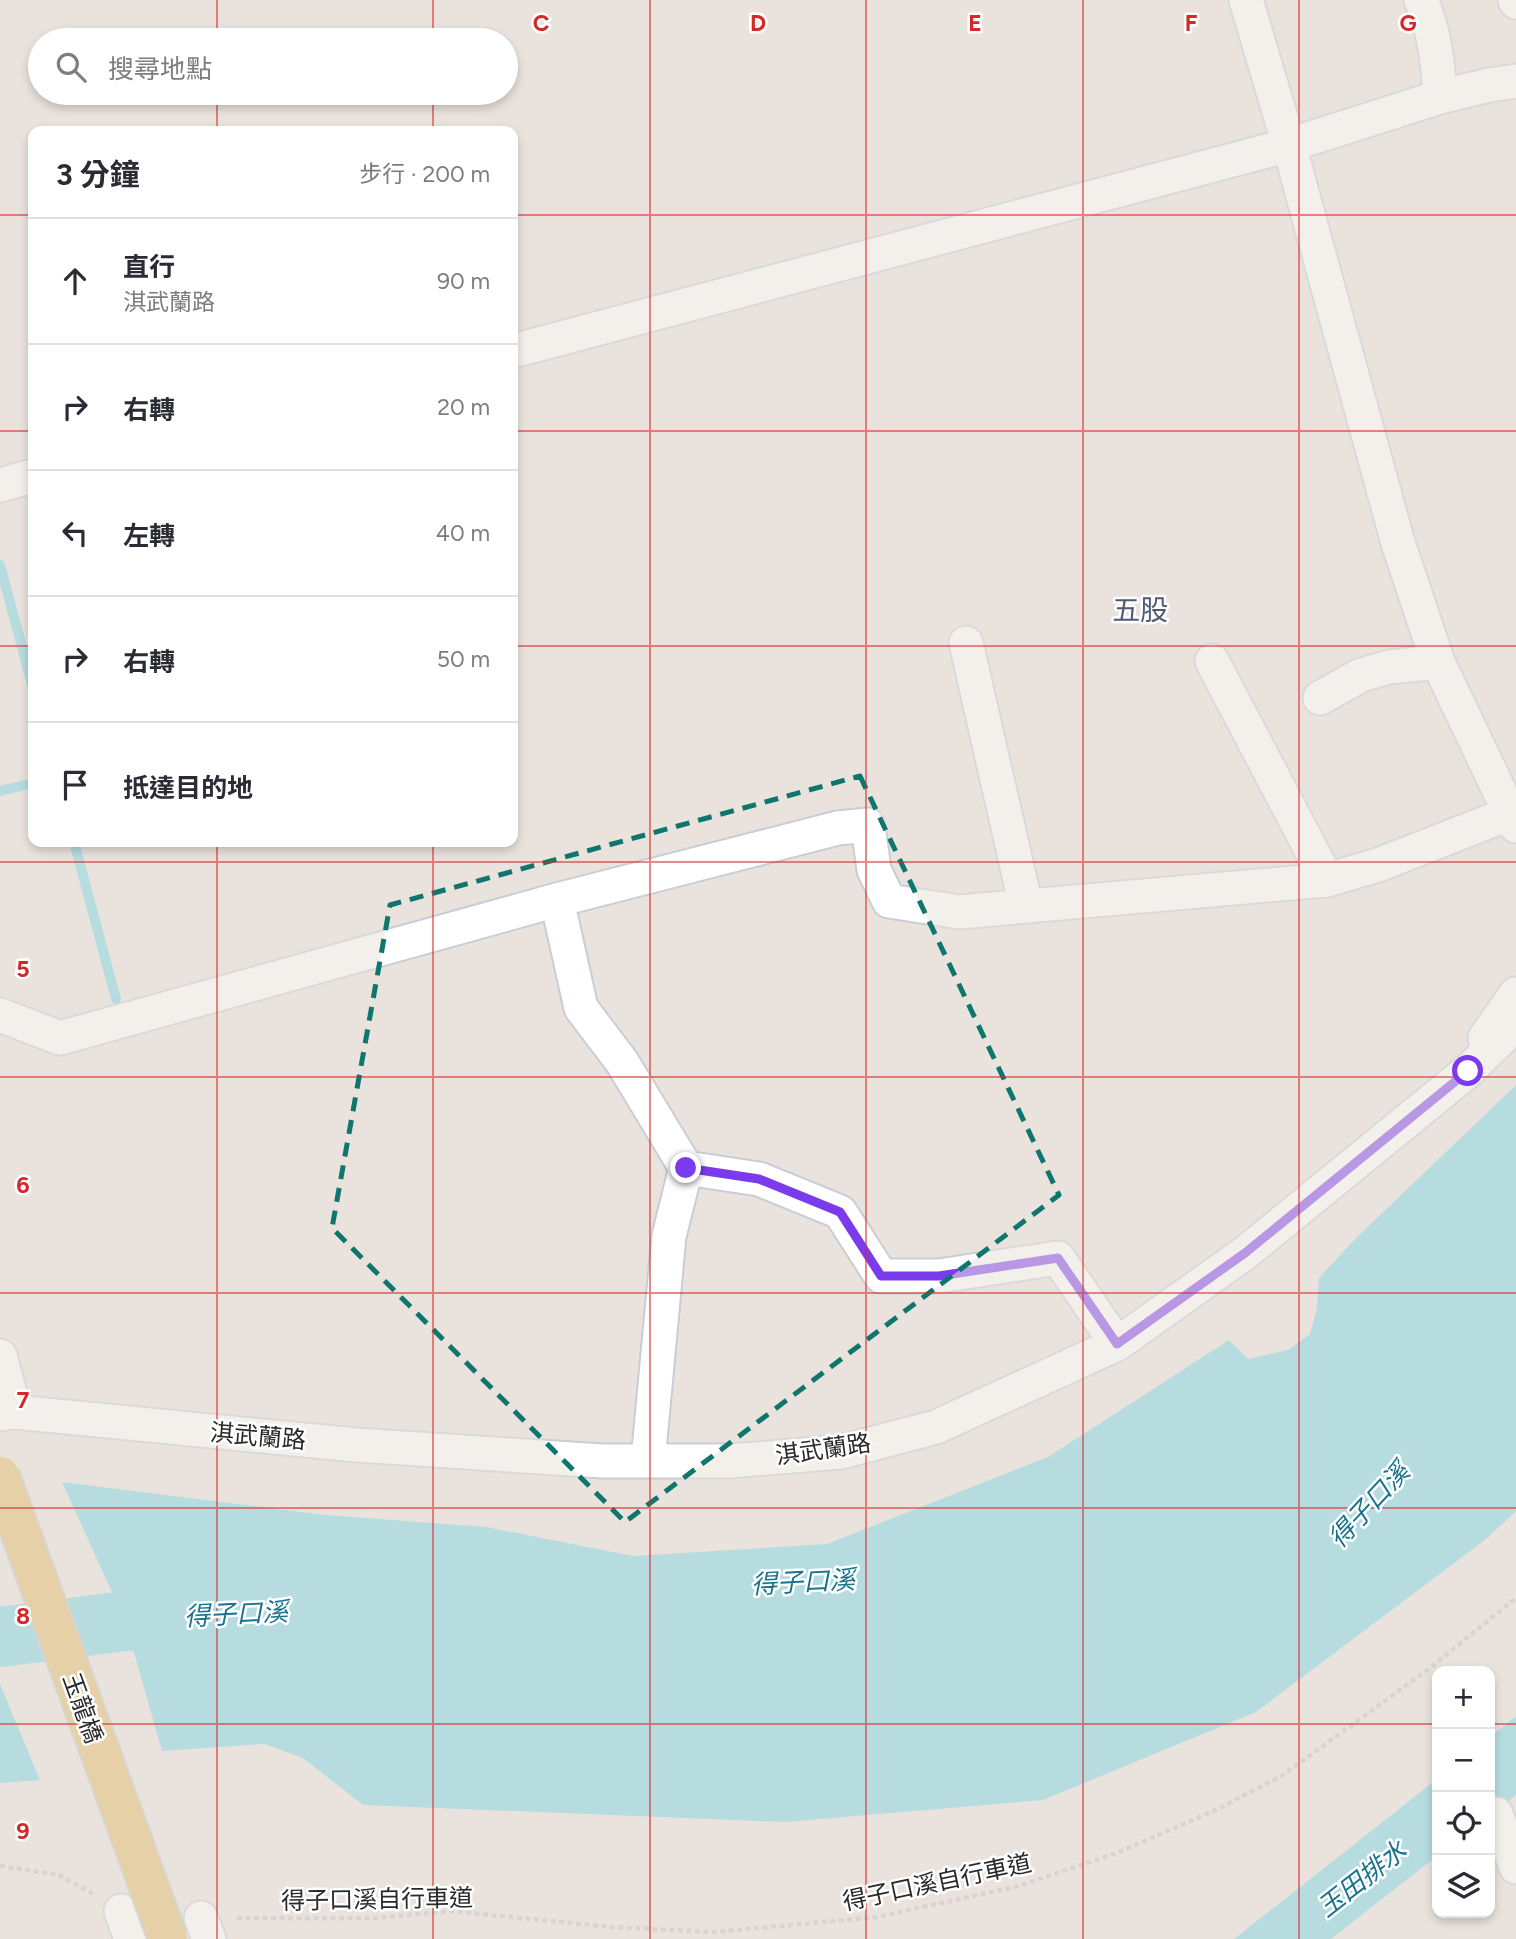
<!DOCTYPE html>
<html lang="zh-TW">
<meta charset="utf-8">
<style>
:root{--surface:#fff;--page:#f7f7f7;--text:#2b2b33;--muted:#7c7c81;--line:#e1e1e2}
body{margin:0;font-family:Figtree,"Noto Sans TC",sans-serif;background:var(--page);color:var(--text)}
.controls{position:absolute;right:21px;bottom:21px;display:grid;overflow:hidden;border-radius:14px;box-shadow:0 4px 10px #0003}
.controls button{width:63px;height:63px;display:grid;place-items:center;padding:0;border:0;border-bottom:2px solid var(--line);background:var(--surface);color:var(--text);font:35px sans-serif}
.stop{position:absolute;width:21px;height:21px;margin:-16px;border:5px solid #7c3aed;border-radius:50%;background:#fff}
.stop.end{background:#7c3aed;border-color:#fff;box-shadow:0 2px 7px #0008}
.list{margin:0;padding:0;list-style:none}
h2{display:flex;justify-content:space-between;align-items:center;height:91px;margin:0;padding:0 28px;font-size:30px}
h2 small{font-size:23px;font-weight:400;color:var(--muted)}
.list li{display:grid;grid-template-columns:46px 1fr auto;gap:21px;align-items:center;box-sizing:border-box;height:126px;padding:0 28px;border-top:2px solid var(--line)}
.list b{display:block;font-size:26px;white-space:nowrap}
.list p{margin:0;font-size:23px;white-space:nowrap;color:var(--muted)}
.list em{font-size:23px;font-style:normal;color:var(--muted)}
.icon{flex:none;width:38px;height:38px;fill:none;stroke:currentColor;stroke-width:2;stroke-linecap:round;stroke-linejoin:round}
.map{position:relative;flex:none;width:1516px;height:1939px;overflow:hidden}
.search{position:absolute;background:var(--surface);box-shadow:0 4px 10px #0003;left:28px;top:28px;width:490px;height:77px;display:flex;align-items:center;gap:18px;box-sizing:border-box;padding:0 24px;border-radius:38px;color:var(--muted);font-size:26px}
.panel{position:absolute;background:var(--surface);box-shadow:0 4px 10px #0003;left:28px;top:126px;width:490px;height:721px;border-radius:14px}
.map>svg:first-child{display:block}
.water{fill:#79d3e3}
.lines{fill:none;stroke-linecap:round;stroke-linejoin:round}
.stream{stroke:#79d3e3;stroke-width:10}
.river{stroke:#79d3e3;stroke-width:60}
.minor-casing{stroke:#c8cdd6;stroke-width:37}
.path{stroke:#c3c3c3;stroke-width:4.5;stroke-dasharray:5 3.5;stroke-linecap:butt}
.minor{stroke:#fff;stroke-width:33}
.major-bridge-casing{stroke:#c3c3c3;stroke-width:42;stroke-linecap:butt}
.major-bridge{stroke:#e3b869;stroke-width:38}
.route{stroke:#7c3aed;stroke-width:9}
.marked{fill:none;stroke:#0f766e;stroke-width:5;stroke-dasharray:14 9;stroke-linejoin:round}
.grid{fill:none;stroke:#d62828;stroke-width:2;stroke-opacity:0.55}
.labels{text-anchor:middle;dominant-baseline:central;stroke-width:5;stroke-linejoin:round;paint-order:stroke}
.street-label{font-size:24px;fill:#292929;stroke:#fff}
.water-label{font-size:26px;font-style:italic;fill:#1a738d;stroke:#fff}
.quarter-label{font-size:28px;fill:#4e5a76;stroke:#fff}
.grid-label{font-size:23px;text-anchor:middle;font-weight:bold;fill:#d62828;stroke:#fff;stroke-width:5;stroke-linejoin:round;paint-order:stroke}
</style>
<div class="map">
<svg width="1516" height="1939" viewBox="0 0 1516 1939">
<rect width="100%" height="100%" fill="#eae3dd"/>
<path class="water" d="M1516 1085V1511L1485 1540 1256 1712 1043 1800 785 1822 363 1805 303 1758 264 1744 162 1751 125 1621 62 1482 326 1515 486 1527 633 1556 827 1544 1048 1457 1229 1340 1248 1359 1288 1350 1310 1334 1317 1308 1319 1278 1356 1238Z
M0 1684 40 1780 0 1783Z
M1516 1716V1795L1490 1816V1737Z
M1437 1779V1856L1331 1939H1234Z"/>
<g class="lines">
<path class="stream" d="M0 565 33 688
M0 791 33 783
M74 842 116 999"/>
<path class="river" d="M0 1637 125 1621 208 1616"/>
<defs>
<path id="minor" d="M1246 0 1289 145 1398 543 1438 662 1516 826
M1421 0C1435 32 1438 63 1440 97
M1515 0 1516 2
M513 351 1289 145 1440 97 1489 85 1516 81
M0 485 33 476
M966 643 1026 906
M1212 661 1327 880
M1320 698 1361 675 1389 667 1438 662
M557 900 581 1008 622 1062 686 1168 759 1179 840 1212 881 1276H939L1058 1258 1117 1344
M0 1015 60 1038 557 900 838 828 868 825 874 870 889 901 959 912 1327 880 1378 865 1511 813
M1485 1038 1516 994
M0 1356 15 1412
M0 1414 15 1412 356 1445 602 1461H730L841 1452 936 1427 1117 1344 1245 1253 1468 1071 1516 1024
M648 1461 669 1236 686 1168
M1496 1814 1516 1867
M121 1911 131 1939
M201 1918 209 1939"/>
</defs>
<use href="#minor" class="minor-casing"/>
<path class="path" d="M0 1866 59 1875 95 1895
M237 1918H375L450 1911 611 1927 714 1932 877 1917 1019 1886 1117 1853 1218 1809 1283 1775 1426 1671 1516 1598"/>
<use href="#minor" class="minor"/>
<defs>
<path id="major-bridge" d="M0 1476 168 1939"/>
</defs>
<use href="#major-bridge" class="major-bridge-casing"/>
<use href="#major-bridge" class="major-bridge"/>
</g>
<g class="lines">
<path class="route" d="M686 1168 759 1179 840 1212 881 1276H939L1058 1258 1117 1344 1245 1253 1468 1071"/>
</g>
<path d="M0 0H1516V1939H0ZM860 776 1059 1195 625 1522 332 1228 390 905Z" fill="#eae3dd" fill-opacity=".55" fill-rule="evenodd"/>
<path class="marked" d="M860 776 1059 1195 625 1522 332 1228 390 905Z"/>
<path class="grid" d="M217 0V40M433 0V40M650 0V1939M866 0V1939M1083 0V1939M1299 0V1939M217 93V131M433 93V131M0 215H33M513 215H1516M0 431H33M513 431H1516M0 646H33M513 646H1516M217 842V1939M433 842V1939M0 862H1516M0 1077H1516M0 1293H1516M0 1508H1516M0 1724H1437M1490 1724H1516"/>
<g class="labels">
<g class="street-label">
<text transform="translate(258 1436) rotate(5)">淇武蘭路</text>
<text transform="translate(823 1449) rotate(-8)">淇武蘭路</text>
<text transform="translate(83 1708) rotate(70)">玉龍橋</text>
<text transform="translate(937 1882) rotate(-12)">得子口溪自行車道</text>
<text transform="translate(377 1899) rotate(-1)">得子口溪自行車道</text>
</g>
<g class="water-label">
<text transform="translate(1369 1505) rotate(-47)">得子口溪</text>
<text transform="translate(803 1582) rotate(-3)">得子口溪</text>
<text transform="translate(236 1614) rotate(-3)">得子口溪</text>
<text transform="translate(1362 1879) rotate(-38)">玉田排水</text>
</g>
<g class="quarter-label">
<text x="1140" y="610">五股</text>
</g>
</g>
<g class="grid-label">
<text x="541" y="31">C</text>
<text x="758" y="31">D</text>
<text x="975" y="31">E</text>
<text x="1191" y="31">F</text>
<text x="1408" y="31">G</text>
<text x="23" y="977">5</text>
<text x="23" y="1193">6</text>
<text x="23" y="1408">7</text>
<text x="23" y="1624">8</text>
<text x="23" y="1839">9</text>
</g>
</svg>
<div class="controls">
<button>+</button>
<button>−</button>
<button><svg class="icon" aria-label="locate" viewBox="0 0 24 24"><circle cx="12" cy="12" r="6"/><path d="M12 2v4M12 18v4M2 12h4M18 12h4"/></svg></button>
<button><svg class="icon" aria-label="layers" viewBox="0 0 24 24"><path d="M12 4l9 5-9 5-9-5zM3 14l9 5 9-5"/></svg></button>
</div>
<div class="stop" style="left:1468px;top:1071px"></div>
<div class="stop end" style="left:686px;top:1168px"></div>
<div class="search"><svg class="icon" aria-label="search" viewBox="0 0 24 24"><circle cx="10" cy="10" r="6"/><path d="M15 15l6 6"/></svg>搜尋地點</div>
<section class="panel">
<h2>3 分鐘<small>步行 · 200 m</small></h2>
<ul class="list">
<li><svg class="icon" aria-label="ahead" viewBox="0 0 24 24"><path d="M12 20V5M6 11l6-6 6 6"/></svg><div><b>直行</b><p>淇武蘭路</p></div><em>90 m</em></li>
<li><svg class="icon" aria-label="right" viewBox="0 0 24 24"><path d="M7 20v-9h11M14 6l5 5-5 5"/></svg><div><b>右轉</b></div><em>20 m</em></li>
<li><svg class="icon" aria-label="left" viewBox="0 0 24 24"><path d="M17 20v-9H6M10 6l-5 5 5 5"/></svg><div><b>左轉</b></div><em>40 m</em></li>
<li><svg class="icon" aria-label="right" viewBox="0 0 24 24"><path d="M7 20v-9h11M14 6l5 5-5 5"/></svg><div><b>右轉</b></div><em>50 m</em></li>
<li><svg class="icon" aria-label="arrive" viewBox="0 0 24 24"><path d="M6 21V4h12l-3 4 3 4H6"/></svg><div><b>抵達目的地</b></div></li>
</ul>
</section>
</div>
